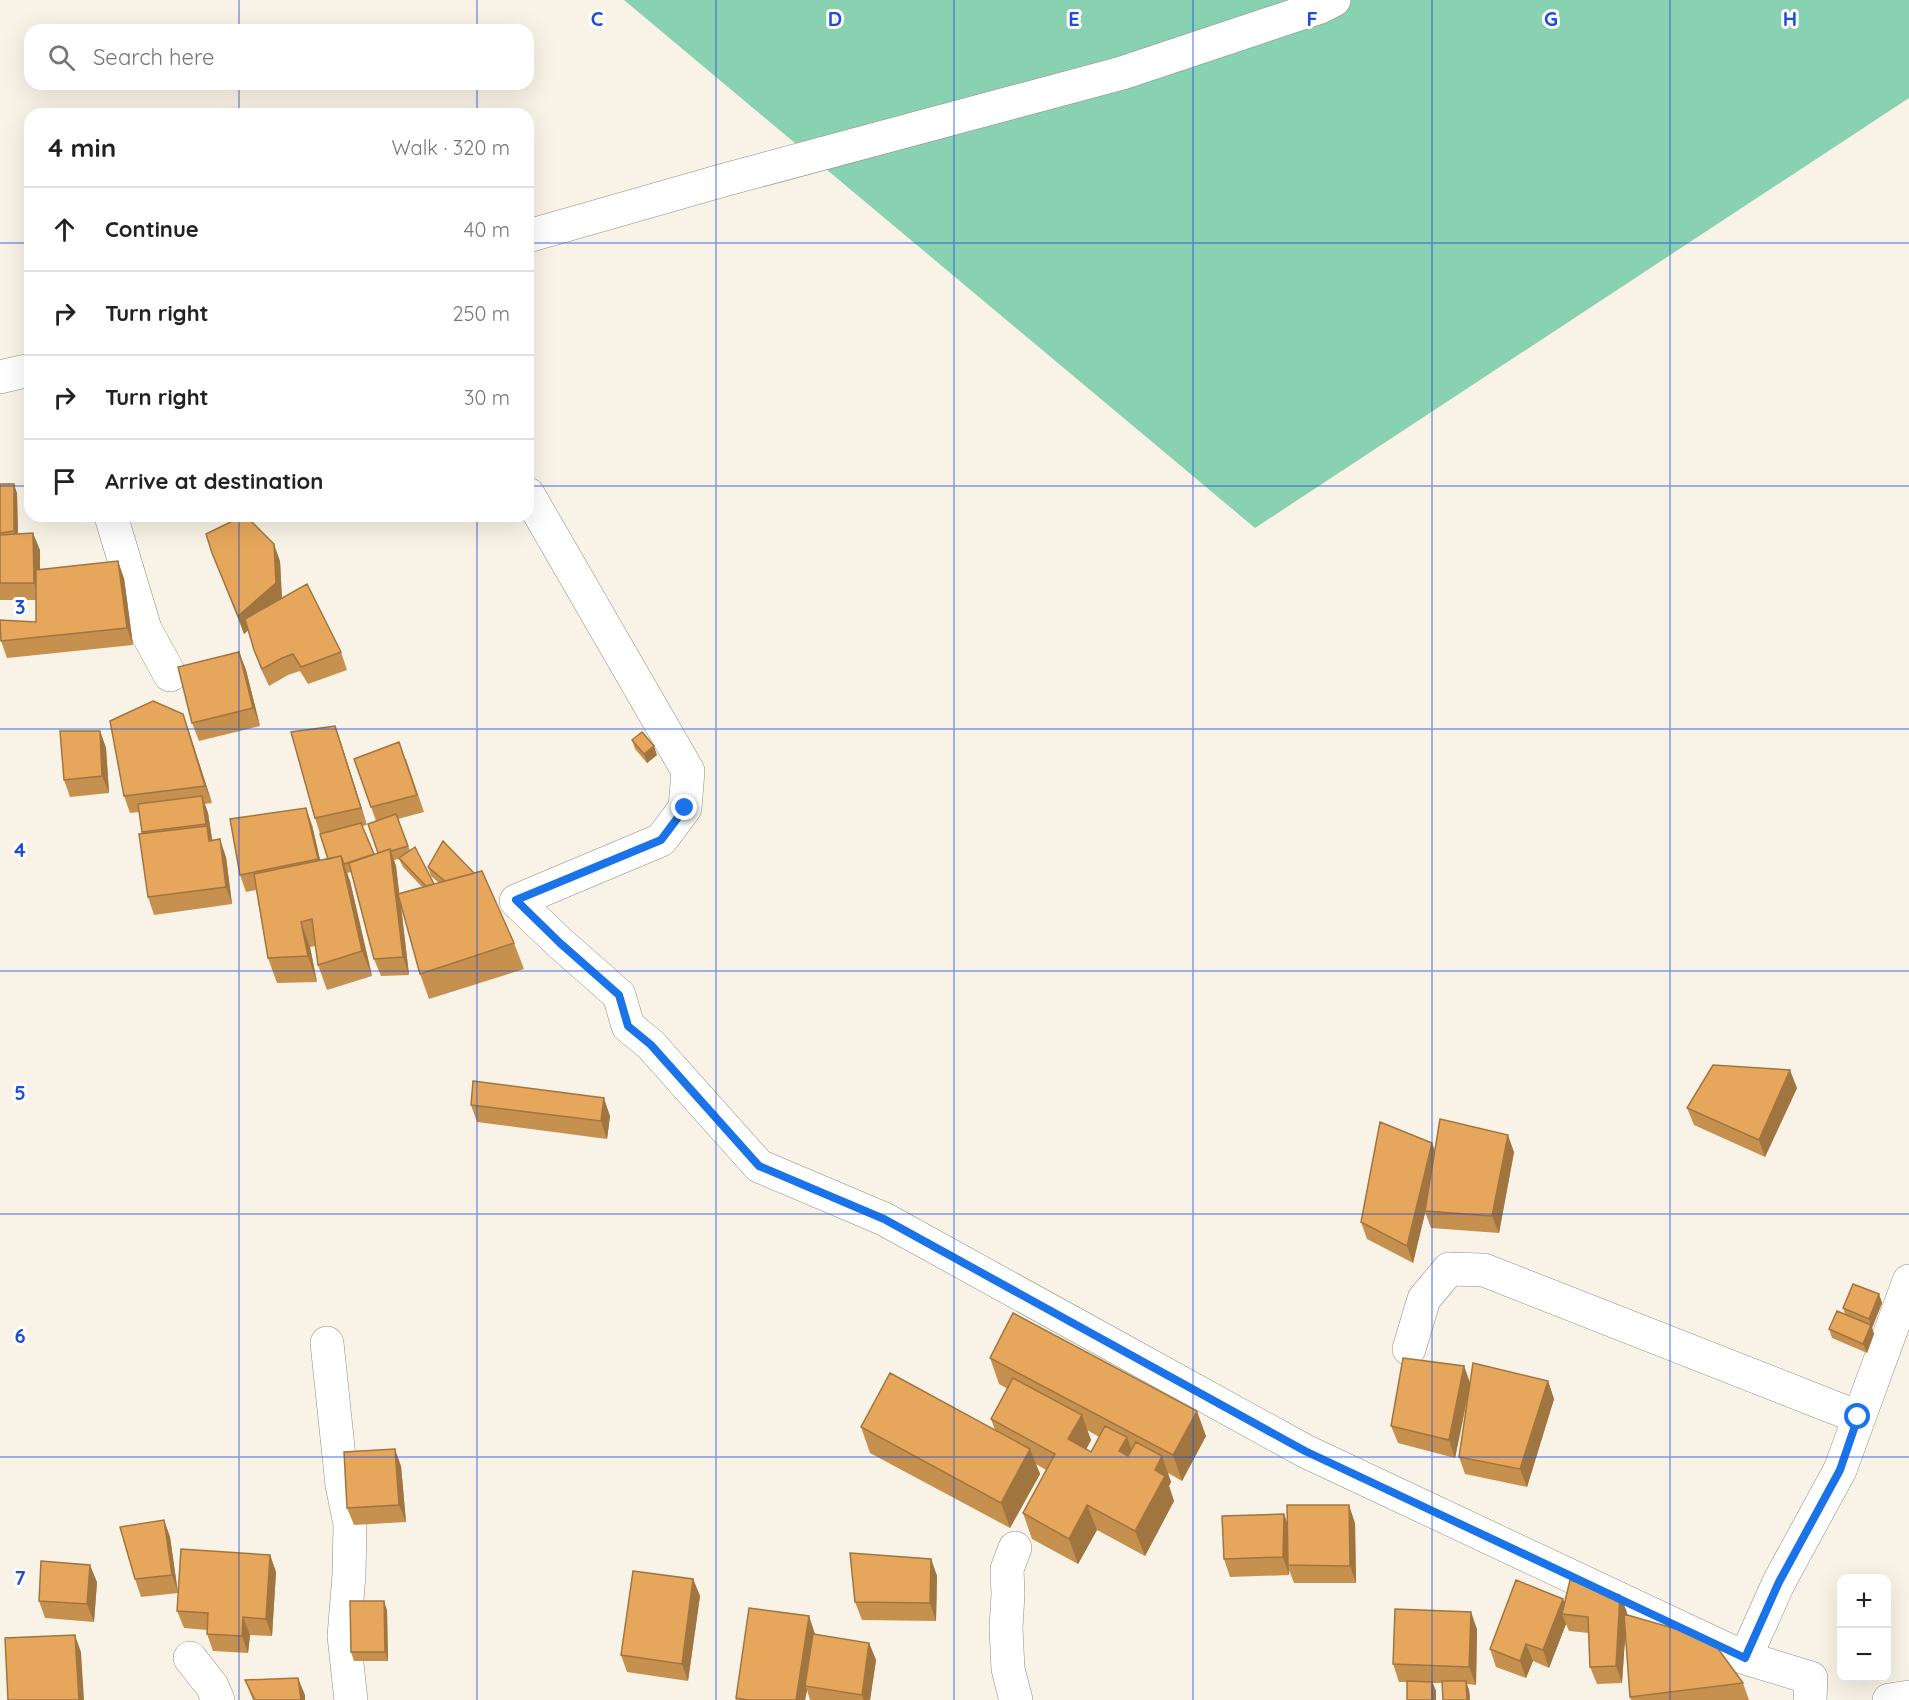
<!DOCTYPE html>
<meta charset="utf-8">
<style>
:root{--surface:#fff;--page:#f2f2f2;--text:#222;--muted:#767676;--line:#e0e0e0}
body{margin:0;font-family:Quicksand,sans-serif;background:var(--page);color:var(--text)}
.controls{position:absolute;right:18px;bottom:18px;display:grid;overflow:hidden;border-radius:12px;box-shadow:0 6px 24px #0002}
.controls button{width:54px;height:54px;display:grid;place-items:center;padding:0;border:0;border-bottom:2px solid var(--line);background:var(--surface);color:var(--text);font:30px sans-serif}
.stop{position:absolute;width:18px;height:18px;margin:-14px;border:4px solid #1a73e8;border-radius:50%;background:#fff}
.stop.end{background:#1a73e8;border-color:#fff;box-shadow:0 2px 6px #0008}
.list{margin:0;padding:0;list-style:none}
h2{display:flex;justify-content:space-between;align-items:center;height:78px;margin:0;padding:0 24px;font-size:26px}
h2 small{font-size:20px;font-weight:400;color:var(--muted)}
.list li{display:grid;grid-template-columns:39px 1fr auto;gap:18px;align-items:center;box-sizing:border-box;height:84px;padding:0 24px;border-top:2px solid var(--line)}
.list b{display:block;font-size:22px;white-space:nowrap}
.list em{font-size:20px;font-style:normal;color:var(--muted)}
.icon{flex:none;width:33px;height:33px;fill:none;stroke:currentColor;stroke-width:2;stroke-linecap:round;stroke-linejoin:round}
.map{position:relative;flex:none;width:1909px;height:1700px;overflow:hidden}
.search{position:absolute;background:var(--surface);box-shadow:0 6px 24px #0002;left:24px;top:24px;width:510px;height:66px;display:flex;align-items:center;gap:15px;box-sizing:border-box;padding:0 21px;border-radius:18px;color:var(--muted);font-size:22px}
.panel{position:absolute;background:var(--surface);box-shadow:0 6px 24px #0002;left:24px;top:108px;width:510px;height:414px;border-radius:18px}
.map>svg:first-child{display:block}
.green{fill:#89d2b1}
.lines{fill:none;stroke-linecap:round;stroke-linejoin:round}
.minor-casing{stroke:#918c81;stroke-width:34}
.minor{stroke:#fff;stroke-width:33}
.wall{fill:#c6904f;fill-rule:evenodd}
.shaded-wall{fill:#a17540}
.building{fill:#e6a75c;stroke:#a17540;stroke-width:1.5}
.route{stroke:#1a73e8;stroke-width:8}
.grid{fill:none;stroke:#1d4ed8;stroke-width:1.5;stroke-opacity:0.55}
.grid-label{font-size:20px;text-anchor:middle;font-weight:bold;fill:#1d4ed8;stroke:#fff;stroke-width:6;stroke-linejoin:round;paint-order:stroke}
</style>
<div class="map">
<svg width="1909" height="1700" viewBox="0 0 1909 1700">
<rect width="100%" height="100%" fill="#f9f3e7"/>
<path class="green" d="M624 0H1909V98L1255 528Z"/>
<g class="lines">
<defs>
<path id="minor" d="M528 236 724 180 1122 73 1320 7 1334 0
M0 377 30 370
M528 494 688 771 685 808 661 840 516 901 560 943 619 995 628 1026 651 1045 759 1166 884 1219 1305 1451 1745 1658
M111 516 145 629 170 675
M327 1343 342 1485 350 1524 349 1575 344 1636 351 1700
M1409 1349 1424 1299 1449 1269 1484 1270 1858 1417
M1015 1548 1007 1569 1008 1594 1006 1628 1008 1669 1016 1700
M190 1658 212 1686 218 1700
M1810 1700 1811 1678 1745 1658 1779 1582 1840 1470 1909 1281
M1889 1700 1909 1697"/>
</defs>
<use href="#minor" class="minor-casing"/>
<use href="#minor" class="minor"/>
</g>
<path class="wall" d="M0 484 17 493 18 534 40 550V569L124 578 133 645 7 658 1 641 36 622V600H0Z
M212 553 280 561 282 598 341 652 347 670 308 684 300 671 288 675 269 686 260 667 248 630 244 634Z
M239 652 246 670 260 726 199 741 192 723Z
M183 714 212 803 205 804 208 813 212 839 226 857 232 904 154 915 148 897 142 834 139 812 130 813 124 796Z
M100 731 106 748 109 793 70 797 64 780Z
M632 740 657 755 647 763 635 749Z
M341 743 367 825 362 826 374 854 378 853 376 821 354 759H406L424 812 398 819 410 851 434 884 439 883 431 876 428 867 443 841 514 943 524 969 429 999 420 974 401 904 409 975 381 976 374 959 351 872 347 873 350 881 372 976 327 990 318 965 315 946 310 947 317 982 277 983 268 958 256 890 246 892 240 875 312 825 320 860 328 859 315 818ZM399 859 403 867 422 887 399 893 396 866 394 860Z
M1797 1088 1765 1157 1694 1125 1687 1108Z
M471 1105 610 1116 607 1139 477 1122Z
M1432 1143 1435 1151 1514 1152 1499 1233 1431 1228 1425 1212 1413 1263 1367 1239 1361 1222Z
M1879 1294 1882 1303 1872 1328 1874 1334 1867 1353 1832 1338 1829 1329 1845 1314 1843 1308Z
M990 1358 1206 1436 1182 1481 1168 1473 1171 1482 1169 1486 1174 1501 1145 1556 1097 1530 1078 1564 1032 1539 1023 1513 1046 1470 1036 1464 1040 1474 1010 1528 870 1453 861 1427 995 1430 991 1419 1008 1389 999 1384ZM1087 1430 1099 1437 1091 1452 1086 1449 1091 1440Z
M1464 1366 1470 1383 1548 1381 1554 1399 1527 1487 1465 1474 1459 1457 1470 1387 1455 1458 1398 1443 1391 1426Z
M401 1466 406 1522 354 1525 347 1508Z
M1284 1514 1287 1524 1355 1523 1356 1583H1294L1289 1570V1575L1230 1577 1224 1559Z
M164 1520 170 1537 178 1593 141 1597 135 1579Z
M270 1555 276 1572 272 1636 250 1635 248 1653 213 1651 207 1634V1630L184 1628 177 1611Z
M931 1559 937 1576 936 1621 862 1620 855 1602Z
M693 1579 700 1596 688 1681 627 1672 621 1655Z
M97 1582 94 1622 45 1618 39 1601Z
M1563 1599 1565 1603 1627 1612V1614L1743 1683 1749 1700H1631L1630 1697 1625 1635 1622 1683 1597 1684 1590 1667 1589 1633 1569 1631 1566 1624 1549 1668 1533 1661 1526 1678 1496 1667 1490 1649Z
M387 1610 388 1661H354L351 1652Z
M809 1616 815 1635 869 1643 876 1660 870 1700H810L807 1690 805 1700H736V1698Z
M1477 1629 1476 1685 1467 1684 1469 1690 1470 1700H1443L1442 1683H1433L1436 1691V1700H1407V1682H1399L1393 1664Z
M245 1680 305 1695V1700H253Z"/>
<path class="shaded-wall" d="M14 484 17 493 18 540 14 531Z
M33 533 40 550V600L34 583Z
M274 544 280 561 282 600 244 634 238 616Z
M118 561 124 578 133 645 127 628Z
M239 652 246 670 260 726 253 708Z
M183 714 189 731 212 803 205 786Z
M335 726 341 743 367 825 361 808Z
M100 731 106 748 109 793 102 776Z
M654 746 657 755 647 763 644 754Z
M202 796 208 813 212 839 213 843 209 841Z
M306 808 312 825 324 877 318 859Z
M220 839 226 857 232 904 226 887Z
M390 849 396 866 409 975 403 957Z
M341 856 350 881 372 976 362 951Z
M301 922 310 947 317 982 308 956Z
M1790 1070 1797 1088 1765 1157 1759 1140Z
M604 1098 610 1116 607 1139 601 1121Z
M1508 1135 1514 1152 1499 1233 1492 1216Z
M1432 1143 1438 1160 1413 1263 1407 1246Z
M1879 1294 1882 1303 1872 1328 1874 1334 1867 1353 1863 1344 1871 1325 1869 1319Z
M1464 1366 1470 1383 1455 1458 1449 1440Z
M1548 1381 1554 1399 1527 1487 1520 1469Z
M1197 1411 1206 1436 1182 1481 1173 1455Z
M1082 1415 1091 1440 1078 1465 1068 1439Z
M1127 1437 1136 1463 1119 1451Z
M395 1449 401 1466 406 1522 399 1505Z
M1030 1449 1040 1474 1010 1528 1001 1503Z
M1162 1456 1171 1482 1169 1486 1174 1501 1145 1556 1135 1531 1155 1470Z
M1087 1505 1097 1530 1078 1564 1069 1539Z
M1349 1505 1355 1523 1356 1583 1350 1566Z
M1284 1514 1290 1531 1288 1565 1289 1570V1575L1283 1557Z
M164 1520 170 1537 178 1593 172 1575Z
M270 1555 276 1572 272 1636 266 1619Z
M931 1559 937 1576 936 1621 930 1603Z
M90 1565 97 1582 94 1622 87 1604Z
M693 1579 700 1596 688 1681 682 1664Z
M1620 1595 1627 1612 1622 1683 1616 1666Z
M1563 1599 1569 1614H1562L1566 1624 1549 1668 1543 1650Z
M384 1601 387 1610 388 1661 385 1652Z
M1471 1612 1477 1629 1476 1685 1469 1667Z
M809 1616 815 1634 807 1687 805 1686 807 1690 805 1700H796Z
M243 1617 250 1635 248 1653 242 1636Z
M75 1635 81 1652 84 1700H79Z
M869 1643 876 1660 870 1700H864L862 1695Z
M1526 1644 1533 1661 1526 1678 1520 1661Z
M298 1678 305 1695V1700H301Z
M1466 1681 1469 1690 1470 1700H1467Z
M1432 1682 1436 1691V1700H1432Z"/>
<path class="building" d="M0 484H14V531L0 533Z
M243 516H246L274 544 276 583 238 616 212 553 206 534Z
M33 533 34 583H0V535Z
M118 561 127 628 1 641 0 620 36 622V570Z
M307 584 341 652 301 667 293 654 282 658 262 669 254 650 245 619Z
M239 652 253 708 192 723 178 667Z
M153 701 183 714 205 786 124 796 110 721Z
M335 726 361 808 315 818 291 732Z
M60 731H100L102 776 64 780Z
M642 732 654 746 644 754 632 740Z
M399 742 417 795 371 807 354 759Z
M202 796 206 824 142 832 138 804Z
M306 808 318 859 240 875 230 819Z
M396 814 408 846 391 851 390 849 378 853 368 824Z
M361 823 374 854 344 864 341 856 328 859 320 834Z
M207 826 209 841 220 839 226 887 148 897 139 834Z
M443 841 474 873 445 881 428 867Z
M415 847 434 884 426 886 399 858Z
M390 849 403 957 374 959 349 863Z
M341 856 362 951 318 965 312 919 301 922 308 956 268 958 254 874Z
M482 871 514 943 420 974 398 894Z
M1713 1065 1790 1070 1759 1140 1687 1108Z
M473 1081 604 1098 601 1121 471 1105Z
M1440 1119 1508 1135 1492 1216 1425 1211Z
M1380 1122 1432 1143 1407 1246 1361 1222Z
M1853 1284 1879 1294 1869 1319 1843 1308Z
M1837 1311 1871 1325 1863 1344 1829 1329Z
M1013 1313 1197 1411 1173 1455 990 1358Z
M1403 1358 1464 1366 1449 1440 1391 1426Z
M1473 1363 1548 1381 1520 1469 1459 1457Z
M890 1373 1030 1449 1001 1503 861 1427Z
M1013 1378 1082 1415 1068 1439 1091 1452 1105 1426 1127 1437 1119 1451 1128 1456 1136 1442 1162 1456 1155 1470 1165 1476 1135 1531 1087 1505 1069 1539 1023 1513 1055 1454 991 1419Z
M395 1449 399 1505 347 1508 344 1452Z
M1287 1505H1349L1350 1566 1288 1565Z
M1284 1514 1283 1557 1224 1559 1222 1516Z
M164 1520 172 1575 135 1579 120 1527Z
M181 1549 270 1555 266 1619 243 1617 242 1636 207 1634 208 1613 177 1611Z
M850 1553 931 1559 930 1603 855 1602Z
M41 1561 90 1565 87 1604 39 1601Z
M633 1571 693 1579 682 1664 621 1655Z
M1516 1580 1563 1599 1543 1650 1526 1644 1520 1661 1490 1649Z
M1570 1580 1620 1595 1616 1666 1590 1667 1588 1617 1562 1614Z
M350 1601H384L385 1652H351Z
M749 1608 809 1616 796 1700H749L736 1698Z
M1395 1609 1471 1612 1469 1667 1393 1664Z
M1624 1614 1711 1639 1743 1683 1630 1697Z
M813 1634 869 1643 862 1695 805 1686Z
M75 1635 79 1700H8L5 1638Z
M298 1678 301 1700H255L245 1680Z
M1407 1681 1432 1682V1700H1407Z
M1442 1681H1466L1467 1700H1443Z"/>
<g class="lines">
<path class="route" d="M685 808 661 840 516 900 560 943 619 995 628 1026 651 1045 759 1166 884 1219 1305 1451 1745 1658 1779 1582 1840 1470 1858 1417"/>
</g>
<path class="grid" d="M239 0V30M477 0V30M716 0V1700M954 0V1700M1193 0V1700M1432 0V1700M1670 0V1700M239 84V114M477 84V114M0 243H30M528 243H1909M0 486H30M528 486H1909M239 516V1700M477 516V1700M0 729H1909M0 971H1909M0 1214H1909M0 1457H1909"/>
<g class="grid-label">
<text x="597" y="26">C</text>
<text x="835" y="26">D</text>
<text x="1074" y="26">E</text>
<text x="1312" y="26">F</text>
<text x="1551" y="26">G</text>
<text x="1790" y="26">H</text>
<text x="20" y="614">3</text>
<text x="20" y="857">4</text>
<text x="20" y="1100">5</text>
<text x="20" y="1343">6</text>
<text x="20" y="1585">7</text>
</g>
</svg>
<div class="controls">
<button>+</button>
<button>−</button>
</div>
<div class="stop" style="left:1858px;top:1417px"></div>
<div class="stop end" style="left:685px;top:808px"></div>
<div class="search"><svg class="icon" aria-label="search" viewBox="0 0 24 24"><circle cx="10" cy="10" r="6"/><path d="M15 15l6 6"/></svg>Search here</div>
<section class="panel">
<h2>4 min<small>Walk · 320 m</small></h2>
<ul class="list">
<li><svg class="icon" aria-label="ahead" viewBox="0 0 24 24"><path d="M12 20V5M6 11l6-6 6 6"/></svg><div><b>Continue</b></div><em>40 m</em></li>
<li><svg class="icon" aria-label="right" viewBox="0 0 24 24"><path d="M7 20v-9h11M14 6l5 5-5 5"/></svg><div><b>Turn right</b></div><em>250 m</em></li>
<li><svg class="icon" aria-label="right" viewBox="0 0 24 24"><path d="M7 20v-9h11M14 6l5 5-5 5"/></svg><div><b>Turn right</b></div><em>30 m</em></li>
<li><svg class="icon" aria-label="arrive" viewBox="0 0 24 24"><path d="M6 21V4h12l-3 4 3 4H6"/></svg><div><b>Arrive at destination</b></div></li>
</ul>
</section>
</div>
